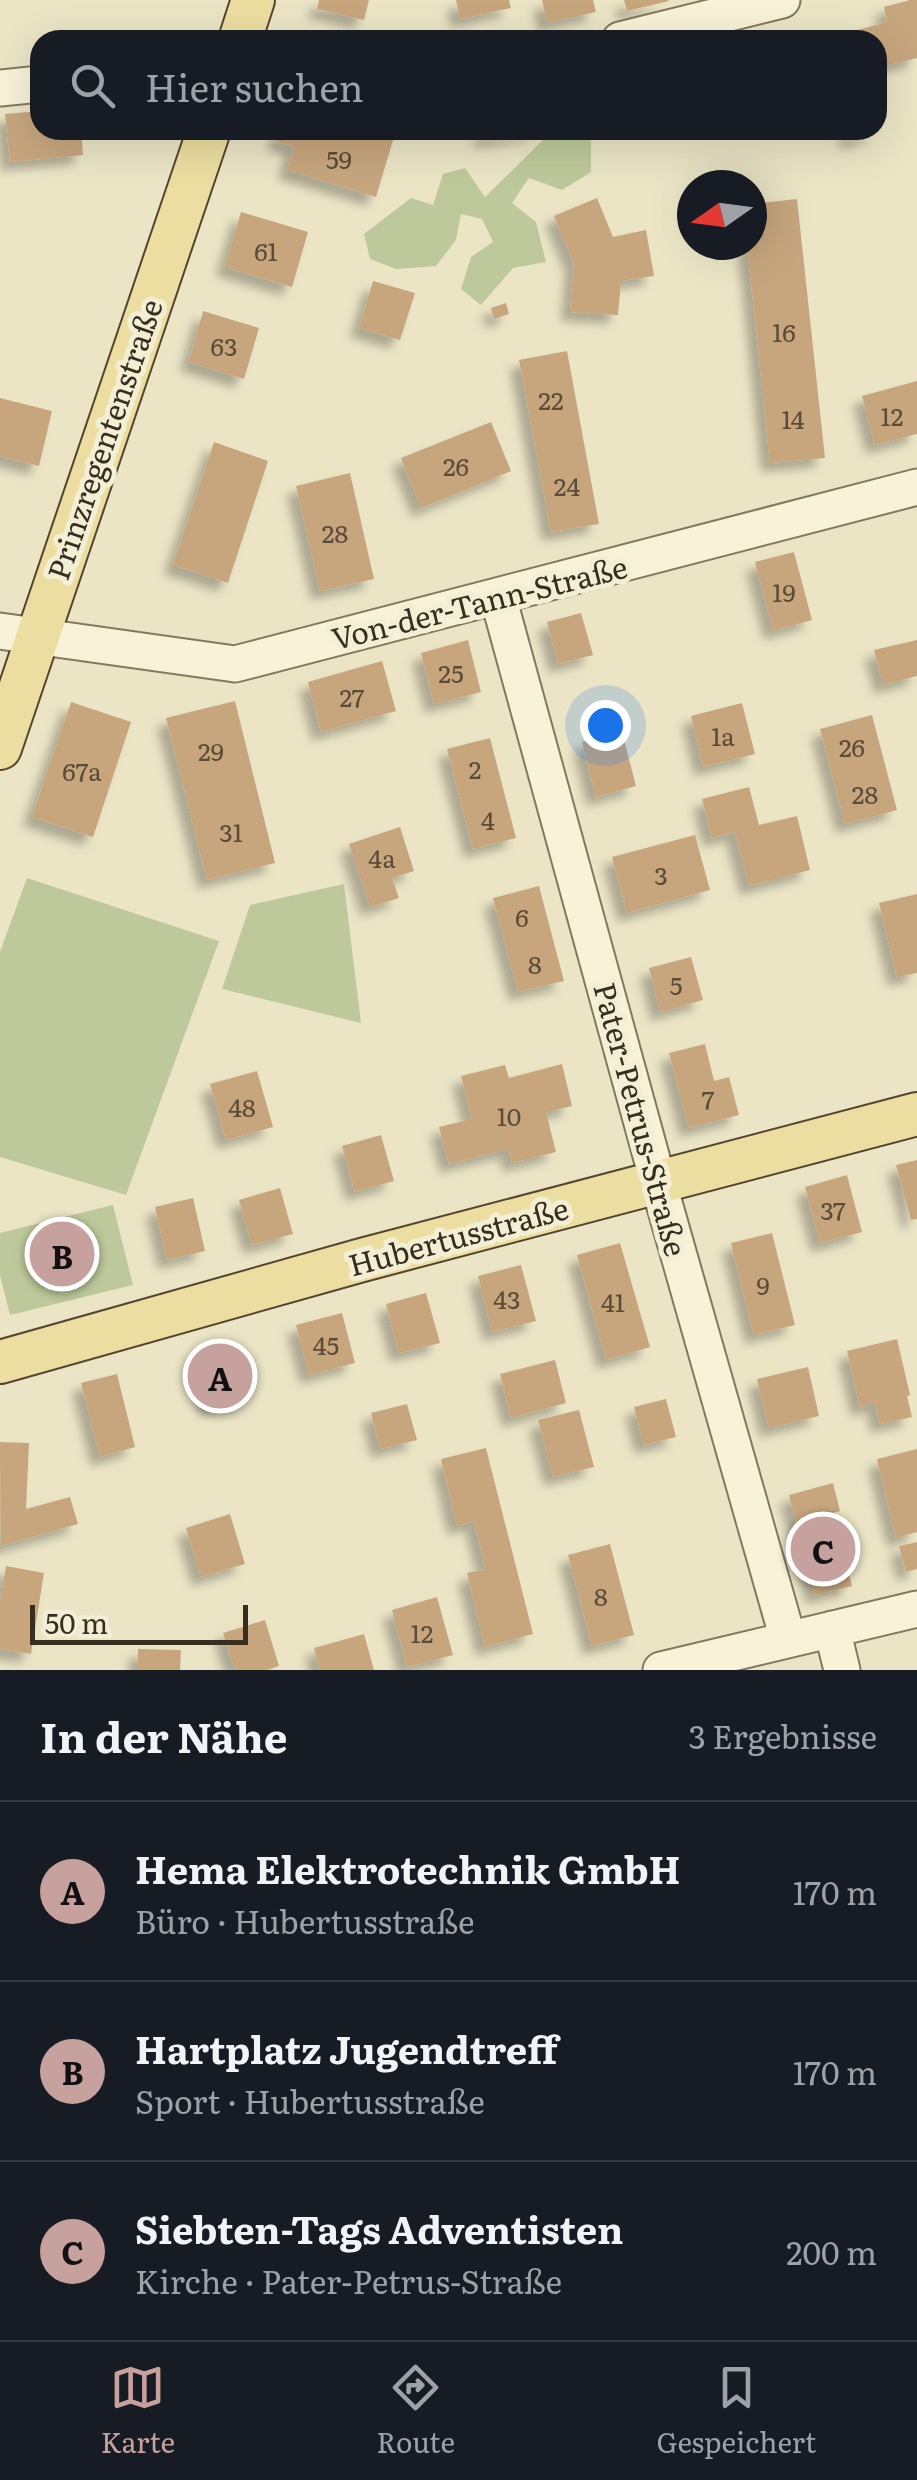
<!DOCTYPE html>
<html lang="de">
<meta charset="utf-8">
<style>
:root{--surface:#171b24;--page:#20242c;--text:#f1f3f6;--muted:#9ea1a6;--line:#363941;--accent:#c6a19d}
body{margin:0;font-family:Literata,serif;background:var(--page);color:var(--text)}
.compass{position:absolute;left:677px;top:170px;width:90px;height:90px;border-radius:50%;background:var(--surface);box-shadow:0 10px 40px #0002;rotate:256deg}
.scale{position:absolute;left:30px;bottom:25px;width:218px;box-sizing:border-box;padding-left:10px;border:5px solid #372e1f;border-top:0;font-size:28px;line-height:35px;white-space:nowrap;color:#372e1f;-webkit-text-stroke:8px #f3efd5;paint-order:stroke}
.you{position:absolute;left:605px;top:725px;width:35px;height:35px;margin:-25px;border:8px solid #fff;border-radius:50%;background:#1a73e8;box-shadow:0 0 0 15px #1a73e833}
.badge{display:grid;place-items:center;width:65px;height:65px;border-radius:50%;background:var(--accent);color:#111;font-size:32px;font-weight:700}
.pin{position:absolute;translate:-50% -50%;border:5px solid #fff;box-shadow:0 2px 10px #0006}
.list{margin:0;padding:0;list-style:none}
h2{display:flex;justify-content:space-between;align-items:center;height:130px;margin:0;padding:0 40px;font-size:42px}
h2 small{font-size:32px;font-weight:400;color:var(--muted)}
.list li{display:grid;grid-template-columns:65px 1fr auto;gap:30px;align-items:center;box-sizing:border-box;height:180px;padding:0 40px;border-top:2px solid var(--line)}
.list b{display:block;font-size:38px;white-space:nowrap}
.list p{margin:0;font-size:32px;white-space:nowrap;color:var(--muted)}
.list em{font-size:32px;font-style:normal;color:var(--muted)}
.icon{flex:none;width:55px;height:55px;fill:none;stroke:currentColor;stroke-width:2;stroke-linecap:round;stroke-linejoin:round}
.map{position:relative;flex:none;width:917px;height:1670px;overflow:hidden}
.search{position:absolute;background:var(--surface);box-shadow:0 10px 40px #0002;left:30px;right:30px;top:30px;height:110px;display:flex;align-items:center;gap:25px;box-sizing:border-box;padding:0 35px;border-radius:30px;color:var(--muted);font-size:38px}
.sheet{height:670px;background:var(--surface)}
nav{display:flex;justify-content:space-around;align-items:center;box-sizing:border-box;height:140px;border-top:2px solid var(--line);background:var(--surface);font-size:28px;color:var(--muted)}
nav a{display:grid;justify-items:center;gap:5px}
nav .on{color:var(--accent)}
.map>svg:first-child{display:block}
.green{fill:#bdc99a}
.building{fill:#c7a67e;filter:url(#shadow)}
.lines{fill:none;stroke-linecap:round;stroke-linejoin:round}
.minor-casing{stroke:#85785d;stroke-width:39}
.major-casing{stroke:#544530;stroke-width:46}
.minor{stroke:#f7f2d8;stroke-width:35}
.major{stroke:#ecdea0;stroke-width:42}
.labels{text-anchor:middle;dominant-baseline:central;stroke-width:10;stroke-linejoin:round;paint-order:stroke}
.number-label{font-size:25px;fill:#5b4c37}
.street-label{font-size:30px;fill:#372e1f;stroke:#f3efd5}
</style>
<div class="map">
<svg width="917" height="1670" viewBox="0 0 917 1670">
<defs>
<filter id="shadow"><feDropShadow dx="-9" dy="9" stdDeviation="5" flood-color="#0004"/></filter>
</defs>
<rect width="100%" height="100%" fill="#ebe5c6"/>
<path class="green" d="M549 130H591V172L562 190 529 178 512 203 536 222 546 262 513 268 481 305 461 289 471 257 493 242 482 219 461 214 456 240 436 266 396 269 370 259 364 234 411 198 433 205 443 174 465 168 485 197 546 137Z
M27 878 219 941 126 1195 0 1157V952Z
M344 884 361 1023 222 989 250 905Z
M113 1205 133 1285 10 1315 0 1275V1233Z"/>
<path class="building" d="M319 0H369L364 20 317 9Z
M456 0H509L511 8 460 19Z
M542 0H593L596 12 547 23Z
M624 0H668L669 1 627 11Z
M910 0H917V58L877 68V40H821L887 22 884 7Z
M40 111V130H81L83 155 10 162 5 114Z
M279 130H396L376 197 287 170 294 146 276 141Z
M483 130H539V132L484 139Z
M847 130H875V133L850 140Z
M597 198 613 237 646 230 654 276 621 281 618 315 570 312 574 263 554 216Z
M797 199 825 458 770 463 747 245H752V204Z
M241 212 308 232 292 287 225 267Z
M373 281 415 293 400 340 359 328Z
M506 303 509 314 494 319 491 308Z
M203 311 259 328 244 379 189 362Z
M567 351 599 524 551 532 519 360Z
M917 381V434L875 445 862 396Z
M0 398 52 411 39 466 0 456Z
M491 422 511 471 421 508 401 458Z
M214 442 268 461 228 583 173 565Z
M350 473 374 579 320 591 296 486Z
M794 552 812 620 773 631 755 562Z
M581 613 593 655 558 664 547 622Z
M468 640 481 692 434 704 421 653Z
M917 640V676L883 685 874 650Z
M382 661 396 711 321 732 308 682Z
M235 701 275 863 207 880 166 718Z
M71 702 131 722 93 837 32 817Z
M742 703 755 754 703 767 691 716Z
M872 715 897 810 845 824 820 729Z
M622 732 636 786 596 797 582 742Z
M490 738 516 838 473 849 447 749Z
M749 787 759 825 797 816 810 870 749 886 735 832 712 838 702 799Z
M400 827 414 871 392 878 399 898 370 907 349 844Z
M695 835 710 890 627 913 612 857Z
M539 886 564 981 518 992 493 898Z
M917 894V973L897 977 879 903Z
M691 957 703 1000 660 1012 649 968Z
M705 1044 714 1081 729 1077 739 1115 689 1128 669 1053Z
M562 1064 572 1106 546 1112 556 1152 512 1163 509 1149 449 1164 439 1127 472 1119 461 1076 505 1065 509 1078Z
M257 1071 273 1127 226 1140 210 1084Z
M381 1135 394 1181 355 1192 342 1146Z
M917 1160V1219L911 1220 896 1165Z
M847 1175 862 1232 820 1243 805 1187Z
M280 1188 293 1234 252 1245 239 1200Z
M193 1198 205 1251 167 1260 155 1207Z
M772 1233 795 1325 754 1335 731 1243Z
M620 1243 650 1347 606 1360 577 1255Z
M521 1265 536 1321 492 1332 478 1276Z
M426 1293 440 1343 399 1353 386 1304Z
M342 1313 355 1363 309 1375 296 1325Z
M897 1339 910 1395 907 1396 912 1417 880 1424 875 1403 860 1407 847 1351Z
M226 1345 241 1399 209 1407 197 1356Z
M555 1360 566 1403 511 1418 500 1374Z
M808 1367 819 1416 769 1428 757 1379Z
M117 1374 135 1447 100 1457 81 1383Z
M666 1399 676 1437 644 1445 634 1407Z
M407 1404 417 1440 380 1449 371 1413Z
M579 1410 594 1467 553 1477 538 1420Z
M0 1442 29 1443 26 1509 70 1497 78 1524 1 1546Z
M486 1448 533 1634 485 1647 467 1573 486 1569 474 1521 457 1526 441 1459Z
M917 1449V1532L896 1538 877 1459Z
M833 1483 840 1511 833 1513 852 1586 815 1595 789 1495Z
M230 1514 245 1564 201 1577 186 1528Z
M917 1542V1569L906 1572 899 1546Z
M610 1544 634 1635 592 1646 568 1555Z
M6 1566 44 1573 31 1654 0 1649V1603Z
M437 1597 453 1655 407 1667 392 1610Z
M265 1620 279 1666 266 1670H235L223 1633Z
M364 1634 374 1670H320L314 1648Z
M138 1649 181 1650 180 1670H138Z"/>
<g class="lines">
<defs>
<path id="minor" d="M620 40 782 0
M0 88 40 84
M498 597 664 1203 788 1639
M0 631 235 664 917 487
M832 1629 842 1670
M661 1670 917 1609"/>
<path id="major" d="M240 40 253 0
M0 748 209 130
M0 1362 362 1260 917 1114"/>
</defs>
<use href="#minor" class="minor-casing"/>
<use href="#major" class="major-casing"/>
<use href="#minor" class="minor"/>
<use href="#major" class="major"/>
</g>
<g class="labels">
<g class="number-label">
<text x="339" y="158">59</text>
<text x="266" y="250">61</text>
<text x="784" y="331">16</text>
<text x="224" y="345">63</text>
<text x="551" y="399">22</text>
<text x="892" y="415">12</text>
<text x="793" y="418">14</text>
<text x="456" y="465">26</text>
<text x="567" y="485">24</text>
<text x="335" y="532">28</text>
<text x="784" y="591">19</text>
<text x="451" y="672">25</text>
<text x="352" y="696">27</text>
<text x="723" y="735">1a</text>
<text x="852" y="746">26</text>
<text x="211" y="750">29</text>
<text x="475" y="768">2</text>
<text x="82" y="770">67a</text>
<text x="865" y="793">28</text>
<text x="488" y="819">4</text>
<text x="231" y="831">31</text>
<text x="382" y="857">4a</text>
<text x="661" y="874">3</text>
<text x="522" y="916">6</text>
<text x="535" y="963">8</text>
<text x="676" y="984">5</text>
<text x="708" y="1098">7</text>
<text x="242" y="1106">48</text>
<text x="509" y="1115">10</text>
<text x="833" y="1209">37</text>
<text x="763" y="1284">9</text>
<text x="507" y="1298">43</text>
<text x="613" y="1301">41</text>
<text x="326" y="1344">45</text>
<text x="601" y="1595">8</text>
<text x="422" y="1632">12</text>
</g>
<g class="street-label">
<text transform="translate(103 439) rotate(-71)">Prinzregentenstraße</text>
<text transform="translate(479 601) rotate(-14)">Von-der-Tann-Straße</text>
<text transform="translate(642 1119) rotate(75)">Pater-Petrus-Straße</text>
<text transform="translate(458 1235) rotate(-15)">Hubertusstraße</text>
</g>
</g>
</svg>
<svg class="compass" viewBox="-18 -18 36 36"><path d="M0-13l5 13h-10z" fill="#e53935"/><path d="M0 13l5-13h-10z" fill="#9ea1a6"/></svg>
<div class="scale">50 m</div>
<div class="you"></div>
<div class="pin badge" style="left:220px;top:1376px">A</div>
<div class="pin badge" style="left:62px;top:1254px">B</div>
<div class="pin badge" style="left:823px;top:1549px">C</div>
<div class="search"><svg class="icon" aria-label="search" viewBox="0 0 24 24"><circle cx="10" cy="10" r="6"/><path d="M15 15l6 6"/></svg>Hier suchen</div>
</div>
<section class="sheet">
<h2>In der Nähe<small>3 Ergebnisse</small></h2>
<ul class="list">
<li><span class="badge">A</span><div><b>Hema Elektrotechnik GmbH</b><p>Büro · Hubertusstraße</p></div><em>170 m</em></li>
<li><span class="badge">B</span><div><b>Hartplatz Jugendtreff</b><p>Sport · Hubertusstraße</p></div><em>170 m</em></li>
<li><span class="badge">C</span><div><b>Siebten-Tags Adventisten</b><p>Kirche · Pater-Petrus-Straße</p></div><em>200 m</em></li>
</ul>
</section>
<nav>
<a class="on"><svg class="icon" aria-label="map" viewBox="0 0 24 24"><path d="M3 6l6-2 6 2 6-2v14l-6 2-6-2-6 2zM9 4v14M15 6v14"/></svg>Karte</a>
<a><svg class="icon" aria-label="directions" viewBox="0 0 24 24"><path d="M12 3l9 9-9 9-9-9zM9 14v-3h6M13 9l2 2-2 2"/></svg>Route</a>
<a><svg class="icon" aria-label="saved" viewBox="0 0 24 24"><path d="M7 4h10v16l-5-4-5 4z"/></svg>Gespeichert</a>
</nav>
